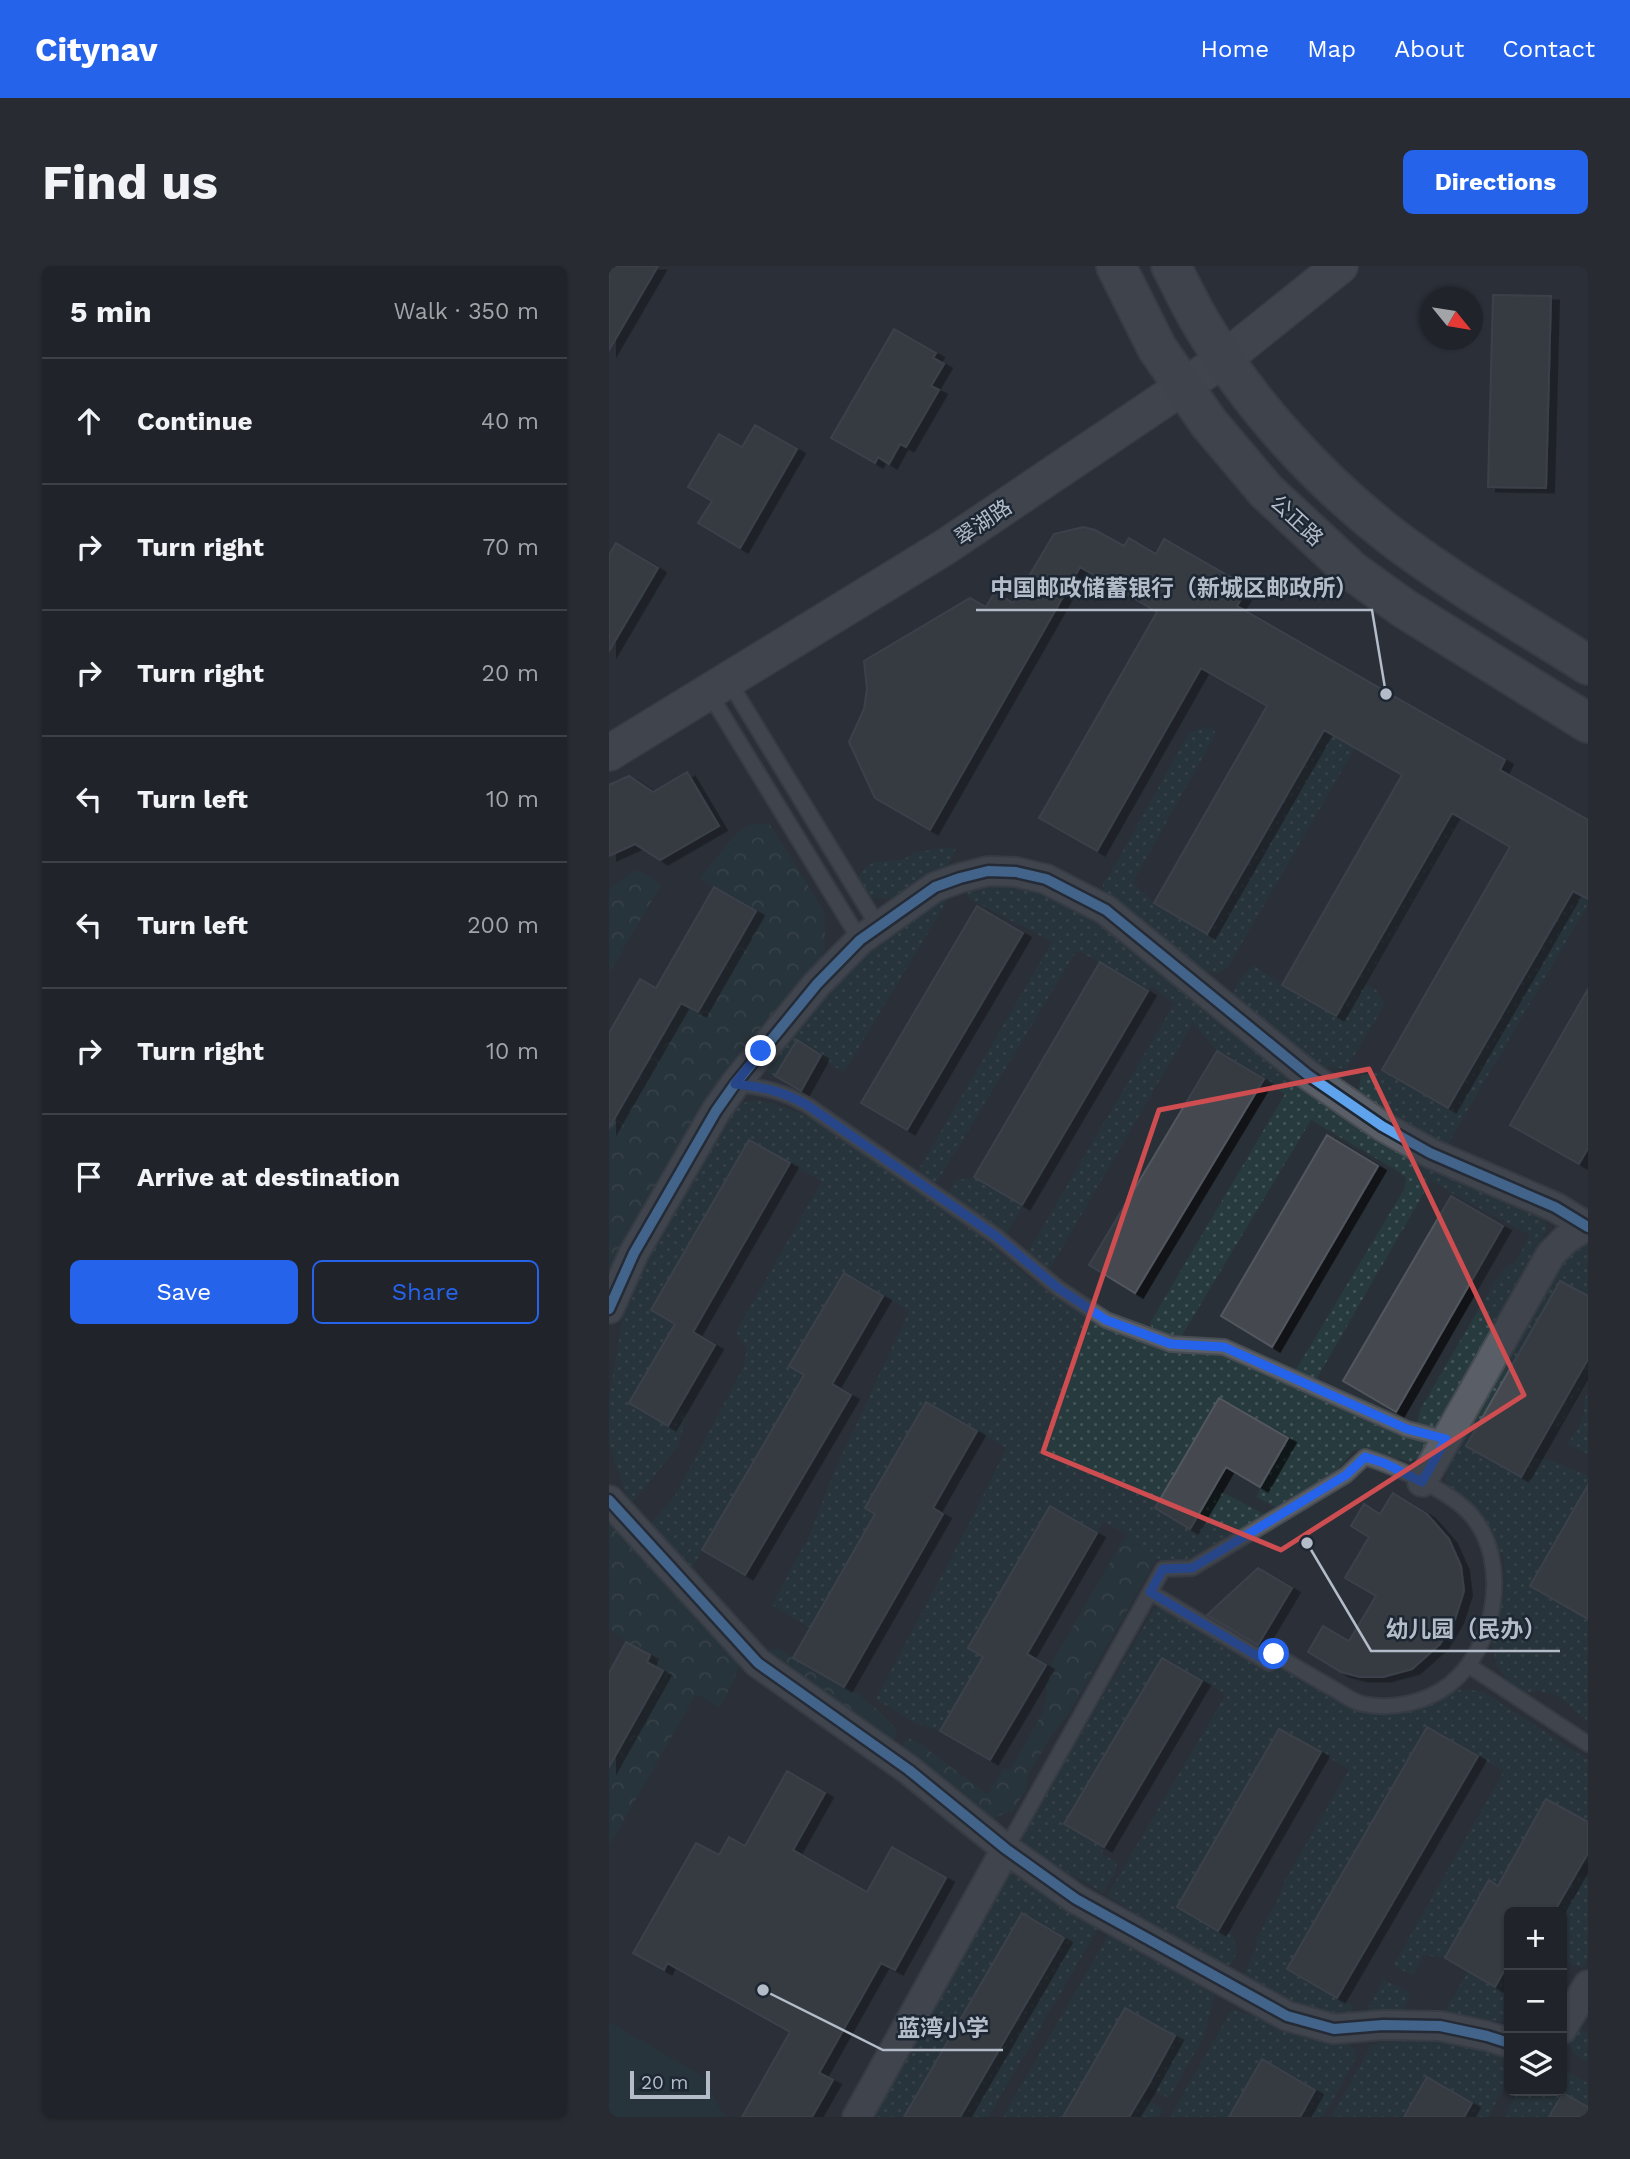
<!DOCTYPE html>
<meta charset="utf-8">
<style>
:root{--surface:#20242a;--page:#282c32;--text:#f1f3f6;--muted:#a2a4a8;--line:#3d4147;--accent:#2563eb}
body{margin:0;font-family:"Work Sans","Noto Sans SC",sans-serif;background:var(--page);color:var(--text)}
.controls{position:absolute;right:21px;bottom:21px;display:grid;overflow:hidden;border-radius:10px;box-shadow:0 2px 5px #0004}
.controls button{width:63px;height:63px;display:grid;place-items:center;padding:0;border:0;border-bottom:2px solid var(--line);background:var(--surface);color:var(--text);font:35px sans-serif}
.compass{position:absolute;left:811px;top:21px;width:63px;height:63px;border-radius:50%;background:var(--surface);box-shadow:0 2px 5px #0004;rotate:120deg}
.scale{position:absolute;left:21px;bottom:18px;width:80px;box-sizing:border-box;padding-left:7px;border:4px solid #b4bcc9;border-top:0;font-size:19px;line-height:24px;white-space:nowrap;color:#b4bcc9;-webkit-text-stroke:5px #1d2633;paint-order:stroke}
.stop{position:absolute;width:21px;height:21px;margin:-16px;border:5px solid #2563eb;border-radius:50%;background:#fff}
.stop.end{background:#2563eb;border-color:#fff;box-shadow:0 2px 7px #0008}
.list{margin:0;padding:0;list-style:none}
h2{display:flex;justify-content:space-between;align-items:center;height:91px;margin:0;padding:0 28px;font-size:30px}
h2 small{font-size:23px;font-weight:400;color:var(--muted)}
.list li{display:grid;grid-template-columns:46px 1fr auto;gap:21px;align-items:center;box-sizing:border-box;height:126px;padding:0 28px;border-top:2px solid var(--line)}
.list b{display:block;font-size:26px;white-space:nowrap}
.list em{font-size:23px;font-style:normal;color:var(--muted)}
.actions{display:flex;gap:14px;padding:21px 28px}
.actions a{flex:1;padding:16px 0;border:2px solid var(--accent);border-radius:10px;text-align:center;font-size:24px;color:var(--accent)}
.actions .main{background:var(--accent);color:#fff}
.icon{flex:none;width:38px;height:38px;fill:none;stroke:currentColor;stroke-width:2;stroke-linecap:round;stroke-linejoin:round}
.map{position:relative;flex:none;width:979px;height:1851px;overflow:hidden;border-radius:10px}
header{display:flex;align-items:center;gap:42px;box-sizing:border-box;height:98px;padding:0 35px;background:var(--accent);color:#fff}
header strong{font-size:33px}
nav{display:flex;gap:38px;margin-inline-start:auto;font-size:24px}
.intro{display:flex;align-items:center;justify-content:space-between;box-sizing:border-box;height:168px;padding:0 42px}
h1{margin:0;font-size:49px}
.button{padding:18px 32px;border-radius:10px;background:var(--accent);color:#fff;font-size:24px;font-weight:700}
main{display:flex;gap:42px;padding:0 42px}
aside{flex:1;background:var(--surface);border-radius:10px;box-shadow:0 2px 5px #0004}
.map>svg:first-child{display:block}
.grass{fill:url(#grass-dots)}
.forest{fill:url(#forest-crowns)}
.garden{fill:#273a3e}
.building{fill:#444950;stroke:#52575f;stroke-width:2;filter:url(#shadow)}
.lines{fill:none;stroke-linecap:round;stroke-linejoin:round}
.service-casing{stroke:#484c53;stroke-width:18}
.minor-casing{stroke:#484c53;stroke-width:32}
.tertiary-casing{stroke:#484c53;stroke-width:38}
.secondary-casing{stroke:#484c53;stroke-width:42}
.service{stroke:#5a5e66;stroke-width:14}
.minor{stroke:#5a5e66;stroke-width:28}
.tertiary{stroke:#5a5e66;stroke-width:35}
.secondary{stroke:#595d64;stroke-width:38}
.cycleway-casing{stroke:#1d2633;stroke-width:15}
.cycleway{stroke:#60a3ed;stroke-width:10}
.route{stroke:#2563eb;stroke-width:9}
.marked{fill:none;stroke:#ce4d50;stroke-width:5;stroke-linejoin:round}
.labels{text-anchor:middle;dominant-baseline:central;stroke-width:5;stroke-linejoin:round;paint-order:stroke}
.street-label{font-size:21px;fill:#b4bcc9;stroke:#1d2633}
.leader{fill:none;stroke:#b4bcc9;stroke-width:2.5}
.callout-dot{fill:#b4bcc9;stroke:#1d2633;stroke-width:2.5}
.callout-label{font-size:23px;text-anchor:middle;font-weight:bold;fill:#b4bcc9;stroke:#1d2633;stroke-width:5;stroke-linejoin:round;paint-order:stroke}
</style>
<header>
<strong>Citynav</strong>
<nav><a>Home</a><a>Map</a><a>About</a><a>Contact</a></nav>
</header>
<div class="intro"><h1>Find us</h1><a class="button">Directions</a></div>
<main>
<aside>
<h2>5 min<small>Walk · 350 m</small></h2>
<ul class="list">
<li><svg class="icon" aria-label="ahead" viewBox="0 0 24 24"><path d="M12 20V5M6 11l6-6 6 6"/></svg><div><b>Continue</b></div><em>40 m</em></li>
<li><svg class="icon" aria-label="right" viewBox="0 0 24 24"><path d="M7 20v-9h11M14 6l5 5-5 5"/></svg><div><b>Turn right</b></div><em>70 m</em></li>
<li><svg class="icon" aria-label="right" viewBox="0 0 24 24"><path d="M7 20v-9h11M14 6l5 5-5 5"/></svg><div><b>Turn right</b></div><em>20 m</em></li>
<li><svg class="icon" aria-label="left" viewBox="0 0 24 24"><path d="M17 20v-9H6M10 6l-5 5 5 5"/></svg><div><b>Turn left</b></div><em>10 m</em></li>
<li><svg class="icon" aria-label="left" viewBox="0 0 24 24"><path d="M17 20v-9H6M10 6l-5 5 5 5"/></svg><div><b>Turn left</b></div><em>200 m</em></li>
<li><svg class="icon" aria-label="right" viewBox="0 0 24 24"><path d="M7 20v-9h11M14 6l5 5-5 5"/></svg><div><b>Turn right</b></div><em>10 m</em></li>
<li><svg class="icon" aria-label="arrive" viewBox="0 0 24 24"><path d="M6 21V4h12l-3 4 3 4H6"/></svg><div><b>Arrive at destination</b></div></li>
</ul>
<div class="actions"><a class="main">Save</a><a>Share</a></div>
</aside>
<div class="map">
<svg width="979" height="1851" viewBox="0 0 979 1851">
<defs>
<pattern id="grass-dots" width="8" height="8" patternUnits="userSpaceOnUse" patternTransform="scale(1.75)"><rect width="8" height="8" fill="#273a3e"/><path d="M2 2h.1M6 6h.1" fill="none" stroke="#445559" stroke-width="1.8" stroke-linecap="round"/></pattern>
<pattern id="forest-crowns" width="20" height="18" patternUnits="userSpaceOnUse" patternTransform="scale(1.75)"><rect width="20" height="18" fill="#273a3e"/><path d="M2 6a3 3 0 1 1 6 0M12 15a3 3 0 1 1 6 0" fill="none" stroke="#445559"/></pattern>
<filter id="shadow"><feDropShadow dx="8" dy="4.5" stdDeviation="0" flood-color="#0009"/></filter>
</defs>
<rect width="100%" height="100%" fill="#2a3038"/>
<path class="grass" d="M600 460 607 467 524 616 545 637 598 667 715 464 746 482 619 701 608 708 595 705 521 644 496 628 493 617 501 608 580 467Z
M843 547 851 552 756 719 767 724 776 738 737 803 705 799 623 733C626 718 634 710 644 699L673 719 727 750Z
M339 581 347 583 338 601 288 633 259 631 252 622 249 611 257 601 265 596 293 594 305 587Z
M374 618 408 620 431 626 498 663 936 953 938 963 828 1164 807 1161 811 1144 886 1015 898 1000 906 997 921 969 846 929 827 917 821 916 708 1112 705 1114 685 1107 796 922 797 912 789 905 702 854 572 1071 556 1075 544 1064 541 1057 676 828 608 785 584 757 443 999 438 1003H429L421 993 419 986 565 738 542 719 398 967 339 928 345 915 365 911 490 696 468 684 330 913 325 917 309 910 310 903 443 676 361 633 352 621Z
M964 625 979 633V638L840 876 825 879 748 832 752 810 773 804 839 842Z
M331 629 338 635 235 806 210 792 212 789 188 774 166 810 152 804 232 703Z
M147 834 166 838 202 852 358 958 418 1010 446 1031 495 1060 573 1086 603 1085 635 1097 707 1129 771 1161 818 1175 816 1187 801 1196 757 1183 745 1184 721 1213 670 1243 647 1231 679 1172 610 1132 546 1242 581 1263 605 1222 659 1250 586 1293 561 1301 532 1281 518 1267 494 1256 488 1267 441 1240 359 1382 374 1391 331 1465 304 1456 267 1433 366 1247 397 1182 317 1136 256 1242 266 1248 201 1362 163 1339 202 1266 223 1211 300 1045 235 1007 181 1100 195 1109 79 1309 40 1259 66 1230 134 1102 138 1083 127 1066 213 915 140 874 42 1044 66 1058 20 1137 59 1160 69 1143 78 1148 69 1180 21 1240 0 1178V1131L17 1034 38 993 56 966 79 910 125 839Z
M979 976V1109L951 1161 939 1164 922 1193 944 1195 979 1210V1455L948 1429 929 1425 911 1428 888 1401 883 1377 896 1325 895 1292 878 1264 839 1219 837 1213 838 1199 950 998 960 986Z
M979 1127V1188L959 1178C967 1164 979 1151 974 1135Z
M550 1339 659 1399 669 1400 749 1446 763 1447 787 1445 839 1423 873 1425 979 1494V1600L973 1597 968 1607 979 1613V1692L973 1702 953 1693V1646H900V1757L836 1746 859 1705 836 1692 814 1689 804 1709 784 1700 895 1505 869 1490 729 1732 745 1741 740 1753 685 1741 634 1711 647 1683 648 1672 671 1630 676 1614 740 1504 712 1486 609 1664 623 1667 628 1686 623 1697 616 1701 498 1630 617 1428 594 1414 495 1581 492 1588 508 1596 506 1606 494 1627 448 1600 411 1573 545 1343Z
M405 1598 490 1661 379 1851H351L455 1672 413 1648 295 1851H257Z
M500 1668 606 1729 595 1770 560 1832 538 1821 532 1830 553 1843 549 1851H394Z
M775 1714 797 1724 801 1730 792 1747 760 1745 759 1742Z
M623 1743 723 1777 741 1776 748 1790 714 1851H561Z
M967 1760 979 1768V1796L967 1789 958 1776Z
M794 1775H836L894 1785 900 1789V1813L879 1851H855L863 1837 795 1851H723L763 1778Z
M953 1803 979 1817V1841L954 1827 940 1851H895L910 1825H953Z"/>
<path class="forest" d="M160 557 216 647V684L210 696 111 811 0 1004V862L72 737 89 746 146 645 91 612 127 568 141 559Z
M27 604 42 611 52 619 0 707V622Z
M0 1249 130 1388C130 1409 121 1423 110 1441L87 1428 0 1580V1407L17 1376 0 1362Z
M518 1267 548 1292 460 1447 443 1468 419 1509 417 1523 404 1544 383 1553 292 1484 295 1477 300 1472 310 1477 379 1529 394 1503H402L435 1444 438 1431 437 1417 445 1393Z
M169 1383C208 1407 259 1426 287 1463L286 1473 276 1475 159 1392V1384Z"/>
<path class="garden" d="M0 1756 93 1810 116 1851H0Z"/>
<path class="building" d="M0 0H49L0 84Z
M884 29 942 30 937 222 879 221Z
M285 63 327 87 324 92 335 98 322 120 330 124 297 181 291 178 280 198 269 191 266 197 222 172Z
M146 159 188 183 131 282 89 257 103 235 79 221 110 168 133 181Z
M474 261 486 264 515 280 520 272 547 288 555 273 639 321 628 340 896 494 891 504 979 554V633L964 625 839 842 773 804 901 581 843 547 727 750 673 719 793 509 715 464 598 668 545 637 658 440 592 402 488 585 430 552 548 346 471 301 321 564 266 532 240 476 255 443 258 423 255 395 361 332 377 341 386 326 404 337 445 268Z
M7 277 49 302 0 385V289Z
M78 506 110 560 51 594 26 578 0 590V519L20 510 44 526Z
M105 621 147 645 89 746 72 737 0 862V767L31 713 47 722Z
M368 640 414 667 298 864 252 837Z
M491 696 539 725 413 939 365 911Z
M979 723V882L970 898 901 859Z
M188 774 212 789 192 825 166 810Z
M608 785 655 813 526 1027 480 999Z
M718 869 769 900 663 1081 612 1050Z
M140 874 181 897 84 1066 106 1079 59 1160 20 1137 66 1058 42 1044Z
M842 930 894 960 787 1146 734 1115Z
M235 1007 274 1030 223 1118 242 1129 136 1309 93 1284 195 1109 180 1100Z
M951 1015 979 1030V1093L912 1211 857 1180Z
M610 1132 679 1172 651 1221 617 1201 581 1263 546 1242Z
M317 1136 368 1165 324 1242 334 1248 235 1421 184 1392 266 1248 256 1242Z
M979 1219V1353L921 1320Z
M784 1227 818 1248 840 1273 852 1300 855 1325 846 1353 831 1378 803 1403 774 1411H751L732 1406 699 1386 714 1360 740 1375 767 1330 736 1312 760 1271 742 1260 755 1238 771 1248Z
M441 1240 488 1267 418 1388 437 1399 381 1494 331 1465 374 1391 359 1382Z
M649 1302 683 1322 649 1379 598 1349Z
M17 1376 41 1389 38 1396 54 1405 0 1501V1407Z
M553 1392 593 1415 495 1581 455 1558Z
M818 1461 869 1490 728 1732 678 1703Z
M670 1463 712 1486 609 1665 568 1641Z
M178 1505 216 1527 184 1584 258 1626 283 1581 337 1612 286 1704 272 1697 210 1807 224 1814 203 1851H133L181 1766 58 1697 55 1704 24 1687 87 1577 110 1589 120 1571 136 1580Z
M937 1533 979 1556V1587L945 1646H900V1696L886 1721 836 1692 880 1614 889 1620Z
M413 1647 455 1672 351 1851H295Z
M516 1742 566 1770 538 1821 520 1851H454Z
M653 1793 706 1824 691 1851H620Z
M818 1811 863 1837 855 1851H795Z
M954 1827 979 1841V1851H940Z"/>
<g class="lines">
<defs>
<path id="service" d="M119 414 269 660
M100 427 251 674
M126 818C154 821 173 825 198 839L387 970 449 1022 497 1054 562 1078 615 1081 798 1163 837 1173
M859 1399 979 1478
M397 1583 554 1303 583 1302 737 1209 756 1191C787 1201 842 1225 863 1250 902 1297 887 1382 840 1419 816 1437 783 1444 754 1438 744 1436 734 1428 725 1423 705 1412 685 1400 665 1388L660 1397 541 1326"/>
<path id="minor" d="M0 1043 25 987 107 845 126 818 208 718 251 674 326 621 351 612 379 605 407 606 437 613 497 644 699 809 773 860 821 887 946 941 979 961
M813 1216 942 988 957 973 979 959
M0 1234 149 1397 300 1504 397 1583 467 1633 678 1750 725 1763 774 1759 831 1760 878 1770 900 1777
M953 1763 979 1719
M248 1851 397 1583"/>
<path id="tertiary" d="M0 487 336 281 615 93 731 0"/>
<path id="secondary" d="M507 0 548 82 599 156 657 225 743 305 796 343 979 457
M562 0C572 19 581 39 592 57 640 138 708 213 783 271 845 318 913 357 979 399"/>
</defs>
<use href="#service" class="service-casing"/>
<use href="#minor" class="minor-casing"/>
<use href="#tertiary" class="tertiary-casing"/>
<use href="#secondary" class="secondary-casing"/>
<use href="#service" class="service"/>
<use href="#minor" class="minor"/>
<use href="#tertiary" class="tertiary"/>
<use href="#secondary" class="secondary"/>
<defs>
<path id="cycleway" d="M0 1043 25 987 107 845 126 818 208 718 251 674 326 621 351 612 379 605 407 606 437 613 497 644 699 809 773 860 821 887 946 941 979 961
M0 1234 149 1397 300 1504 397 1583 467 1633 678 1750 725 1763 774 1759 831 1760 878 1770 900 1777"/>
</defs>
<use href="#cycleway" class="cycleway-casing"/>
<use href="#cycleway" class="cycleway"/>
</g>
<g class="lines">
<path class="route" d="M152 785 126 818C154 821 173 825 198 839L387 970 449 1022 497 1054 562 1078 615 1081 798 1163 837 1173 813 1216 775 1197 756 1191 737 1209 583 1302 554 1303 541 1326 660 1397 665 1388"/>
</g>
<path d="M0 0H979V1851H0ZM760 803 915 1129 672 1284 434 1186 550 844Z" fill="#2a3038" fill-opacity=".55" fill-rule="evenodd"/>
<path class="marked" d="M760 803 915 1129 672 1284 434 1186 550 844Z"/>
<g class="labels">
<g class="street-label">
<text transform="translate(688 254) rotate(43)">公正路</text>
<text transform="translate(374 256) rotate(-34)">翠湖路</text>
</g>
</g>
<path class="leader" d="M777 428L763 344H367M698 1277L762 1385H951M154 1724L274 1784H394"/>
<g class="callout-dot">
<circle cx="777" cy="428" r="7"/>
<circle cx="698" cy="1277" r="7"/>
<circle cx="154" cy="1724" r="7"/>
</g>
<g class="callout-label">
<text x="565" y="330">中国邮政储蓄银行（新城区邮政所）</text>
<text x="857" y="1371">幼儿园（民办）</text>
<text x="334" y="1770">蓝湾小学</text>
</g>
</svg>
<div class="controls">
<button>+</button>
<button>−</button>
<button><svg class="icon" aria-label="layers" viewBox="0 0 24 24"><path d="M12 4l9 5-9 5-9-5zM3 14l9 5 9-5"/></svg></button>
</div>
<svg class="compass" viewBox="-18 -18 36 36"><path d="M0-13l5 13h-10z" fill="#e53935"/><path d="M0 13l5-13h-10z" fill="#a2a4a8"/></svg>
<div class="scale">20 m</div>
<div class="stop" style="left:665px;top:1388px"></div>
<div class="stop end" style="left:152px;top:785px"></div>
</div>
</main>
